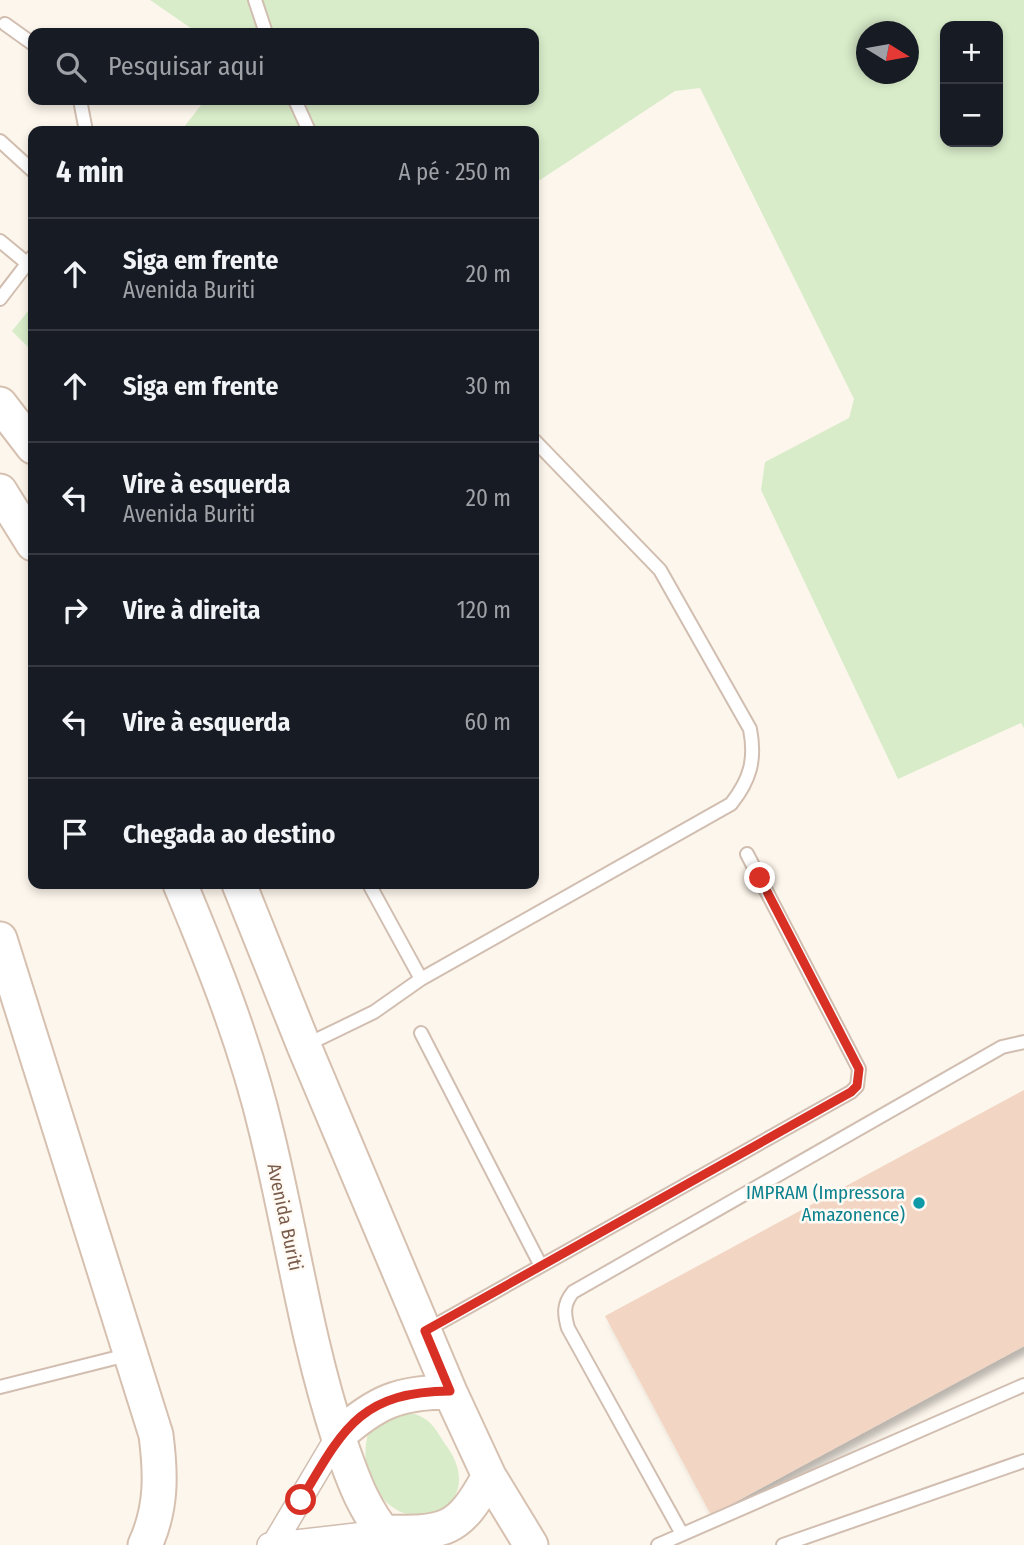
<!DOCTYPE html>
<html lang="pt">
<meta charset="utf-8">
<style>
:root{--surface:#171b24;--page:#242831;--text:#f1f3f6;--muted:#9ea1a6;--line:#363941}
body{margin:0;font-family:"Fira Sans Condensed",sans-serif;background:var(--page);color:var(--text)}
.controls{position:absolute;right:21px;top:21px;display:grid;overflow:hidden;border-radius:14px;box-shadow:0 4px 10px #0003}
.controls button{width:63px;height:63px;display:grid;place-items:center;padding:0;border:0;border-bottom:2px solid var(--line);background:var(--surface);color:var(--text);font:35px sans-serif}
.compass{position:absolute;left:856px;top:21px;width:63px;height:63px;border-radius:50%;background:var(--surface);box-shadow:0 4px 10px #0003;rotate:101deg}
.stop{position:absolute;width:21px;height:21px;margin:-16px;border:5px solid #d93025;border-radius:50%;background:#fff}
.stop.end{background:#d93025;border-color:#fff;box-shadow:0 2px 7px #0008}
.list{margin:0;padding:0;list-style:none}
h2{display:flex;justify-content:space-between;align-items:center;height:91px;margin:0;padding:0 28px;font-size:30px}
h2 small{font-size:23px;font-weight:400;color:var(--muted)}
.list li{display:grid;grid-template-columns:46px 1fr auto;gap:21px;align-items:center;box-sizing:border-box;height:112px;padding:0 28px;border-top:2px solid var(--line)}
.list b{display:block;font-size:26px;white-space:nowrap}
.list p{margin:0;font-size:23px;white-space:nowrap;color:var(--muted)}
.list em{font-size:23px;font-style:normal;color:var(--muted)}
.icon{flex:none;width:38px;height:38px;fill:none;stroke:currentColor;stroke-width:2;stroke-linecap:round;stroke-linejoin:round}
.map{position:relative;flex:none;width:1024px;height:1545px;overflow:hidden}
.search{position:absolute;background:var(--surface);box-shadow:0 4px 10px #0003;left:28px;top:28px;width:511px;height:77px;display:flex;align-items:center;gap:18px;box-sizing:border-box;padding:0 24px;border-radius:14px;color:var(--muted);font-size:26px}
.panel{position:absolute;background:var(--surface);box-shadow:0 4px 10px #0003;left:28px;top:126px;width:511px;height:763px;border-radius:14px}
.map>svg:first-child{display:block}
.green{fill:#d8ecc9;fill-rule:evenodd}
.building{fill:#f3d5c3;filter:url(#shadow)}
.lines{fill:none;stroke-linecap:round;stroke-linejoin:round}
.lane-casing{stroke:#d1beb0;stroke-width:16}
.street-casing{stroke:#d1beb0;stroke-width:26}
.secondary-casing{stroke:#d6c0b0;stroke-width:37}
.lane{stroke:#fff;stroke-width:12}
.street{stroke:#fff;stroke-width:23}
.secondary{stroke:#fff;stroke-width:33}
.route{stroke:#d93025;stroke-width:9}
.culture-dot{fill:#0f9aa8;stroke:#fffaf3;stroke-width:2.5}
.labels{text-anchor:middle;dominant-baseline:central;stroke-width:5;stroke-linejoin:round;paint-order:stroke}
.culture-label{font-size:19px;fill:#0d838f;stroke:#fffaf3;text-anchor:end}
.street-label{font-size:19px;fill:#7a5c4d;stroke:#fffaf3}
</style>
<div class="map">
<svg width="1024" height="1545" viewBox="0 0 1024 1545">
<defs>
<filter id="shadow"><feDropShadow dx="6" dy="6" stdDeviation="3.5" flood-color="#0004"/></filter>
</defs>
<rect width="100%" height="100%" fill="#fdf6ec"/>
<path class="green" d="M150 0H1024V728L1021 723 898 779 761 490 765 462 849 418 854 399 700 88 675 91 534 184V131H181L205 100H534V33H198ZM945 26H998V142H945ZM866 32H908V74H866Z
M33 305V352L12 331Z
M406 1411C433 1419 432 1425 448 1448 487 1505 413 1545 376 1490 364 1469 363 1453 369 1429Z"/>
<path class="building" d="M1024 1090V1346L711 1515 605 1316Z"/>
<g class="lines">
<defs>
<path id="lane" d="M255 0 266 33
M5 24 33 44
M80 100 86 131
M295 100 309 131
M0 141 33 171
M0 241 28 264
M0 299 33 256
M369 884 421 979
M421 1033 541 1266
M304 1046 374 1012 421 979 731 804C750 780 756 760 750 729L660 570 534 440
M425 1331 851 1092 857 1086 859 1069 747 854
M0 1387 131 1354
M682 1534 568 1328C564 1314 563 1304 573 1292L1002 1047 1024 1042
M658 1545 1024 1385
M783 1545 1024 1461"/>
<path id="street" d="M275 1542 338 1436
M269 1545 382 1532"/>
<path id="secondary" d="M0 404 33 447
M0 491 33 544
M180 884C214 965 247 1048 267 1134 292 1236 306 1339 339 1439 352 1477 365 1516 395 1545
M239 884 304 1046 450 1392 489 1476 531 1545
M0 939 156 1435C161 1474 162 1508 145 1545
M338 1436C376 1402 399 1392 450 1392
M382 1532C445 1533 458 1533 489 1476"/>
</defs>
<use href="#lane" class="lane-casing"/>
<use href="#street" class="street-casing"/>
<use href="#secondary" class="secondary-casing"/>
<use href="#lane" class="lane"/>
<use href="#street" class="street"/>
<use href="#secondary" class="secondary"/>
</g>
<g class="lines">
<path class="route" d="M301 1500C343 1429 360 1392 450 1391L425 1331 851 1092 857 1086 859 1069 760 878"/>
</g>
<circle class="culture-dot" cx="919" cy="1203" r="7"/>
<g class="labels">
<g class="culture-label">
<text x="905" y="1192">IMPRAM (Impressora<tspan x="905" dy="22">Amazonence)</tspan></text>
</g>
<g class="street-label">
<text transform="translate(285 1217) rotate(78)">Avenida Buriti</text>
</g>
</g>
</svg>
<div class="controls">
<button>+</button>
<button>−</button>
</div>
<svg class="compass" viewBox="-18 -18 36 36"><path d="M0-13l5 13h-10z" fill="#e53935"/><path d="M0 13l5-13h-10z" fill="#9ea1a6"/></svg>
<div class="stop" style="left:301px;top:1500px"></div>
<div class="stop end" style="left:760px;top:878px"></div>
<div class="search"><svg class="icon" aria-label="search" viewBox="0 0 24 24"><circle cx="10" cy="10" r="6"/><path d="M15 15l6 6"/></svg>Pesquisar aqui</div>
<section class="panel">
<h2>4 min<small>A pé · 250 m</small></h2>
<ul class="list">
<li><svg class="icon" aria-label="ahead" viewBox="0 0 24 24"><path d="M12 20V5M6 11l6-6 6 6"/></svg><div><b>Siga em frente</b><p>Avenida Buriti</p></div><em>20 m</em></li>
<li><svg class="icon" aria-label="ahead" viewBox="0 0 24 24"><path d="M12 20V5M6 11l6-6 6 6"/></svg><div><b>Siga em frente</b></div><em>30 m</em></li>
<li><svg class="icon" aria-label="left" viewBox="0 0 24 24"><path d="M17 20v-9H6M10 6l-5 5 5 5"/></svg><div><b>Vire à esquerda</b><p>Avenida Buriti</p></div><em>20 m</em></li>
<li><svg class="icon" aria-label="right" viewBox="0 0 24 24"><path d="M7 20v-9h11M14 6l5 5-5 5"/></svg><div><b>Vire à direita</b></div><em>120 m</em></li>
<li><svg class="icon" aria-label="left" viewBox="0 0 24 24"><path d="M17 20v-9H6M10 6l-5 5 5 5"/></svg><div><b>Vire à esquerda</b></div><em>60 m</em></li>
<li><svg class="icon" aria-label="arrive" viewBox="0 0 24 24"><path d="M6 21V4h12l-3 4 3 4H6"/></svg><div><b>Chegada ao destino</b></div></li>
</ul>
</section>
</div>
